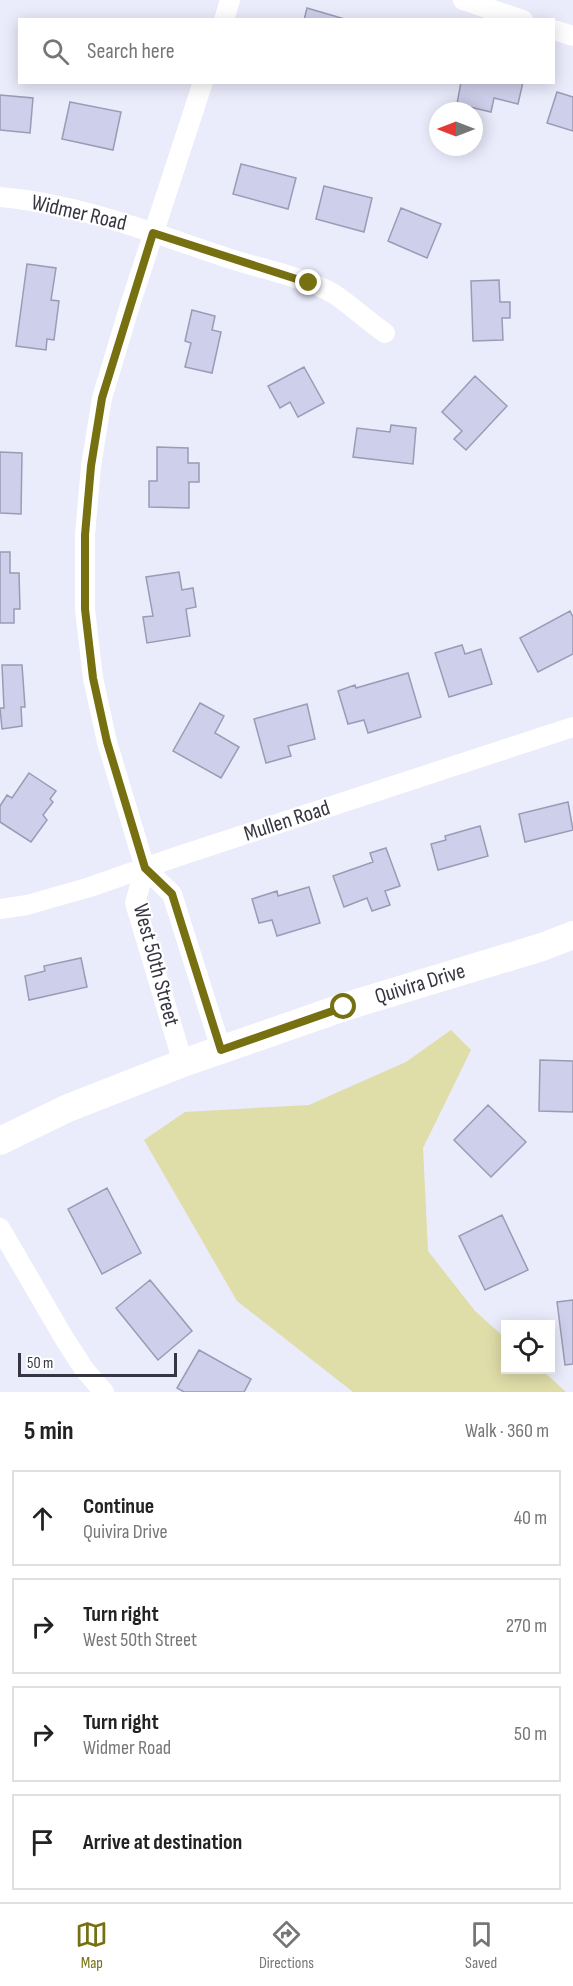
<!DOCTYPE html>
<meta charset="utf-8">
<style>
:root{--surface:#fff;--page:#f2f2f2;--text:#222;--muted:#767676;--line:#e0e0e0;--accent:#767011}
body{margin:0;font-family:"Sofia Sans Condensed",sans-serif;background:var(--page);color:var(--text)}
.controls{position:absolute;right:18px;bottom:18px;display:grid;overflow:hidden;border-radius:0px;box-shadow:0 3px 15px #0003}
.controls button{width:54px;height:54px;display:grid;place-items:center;padding:0;border:0;border-bottom:2px solid var(--line);background:var(--surface);color:var(--text);font:30px sans-serif}
.compass{position:absolute;left:429px;top:102px;width:54px;height:54px;border-radius:50%;background:var(--surface);box-shadow:0 3px 15px #0003;rotate:270deg}
.scale{position:absolute;left:18px;bottom:15px;width:159px;box-sizing:border-box;padding-left:6px;border:3px solid #353641;border-top:0;font-size:16px;line-height:21px;white-space:nowrap;color:#353641;-webkit-text-stroke:4px #fff;paint-order:stroke}
.stop{position:absolute;width:18px;height:18px;margin:-14px;border:4px solid #767011;border-radius:50%;background:#fff}
.stop.end{background:#767011;border-color:#fff;box-shadow:0 2px 6px #0008}
.list{margin:0;padding:0;list-style:none}
h2{display:flex;justify-content:space-between;align-items:center;height:78px;margin:0;padding:0 24px;font-size:26px}
h2 small{font-size:20px;font-weight:400;color:var(--muted)}
.list li{display:grid;grid-template-columns:39px 1fr auto;gap:18px;align-items:center;box-sizing:border-box;height:96px;margin:0 12px 12px;padding:0 12px;border:2px solid var(--line);border-radius:0px}
.list b{display:block;font-size:22px;white-space:nowrap}
.list p{margin:0;font-size:20px;white-space:nowrap;color:var(--muted)}
.list em{font-size:20px;font-style:normal;color:var(--muted)}
.icon{flex:none;width:33px;height:33px;fill:none;stroke:currentColor;stroke-width:2;stroke-linecap:round;stroke-linejoin:round}
.map{position:relative;flex:none;width:573px;height:1392px;overflow:hidden}
.search{position:absolute;background:var(--surface);box-shadow:0 3px 15px #0003;left:18px;right:18px;top:18px;height:66px;display:flex;align-items:center;gap:15px;box-sizing:border-box;padding:0 21px;border-radius:0px;color:var(--muted);font-size:22px}
.sheet{height:510px;background:var(--surface)}
nav{display:flex;justify-content:space-around;align-items:center;box-sizing:border-box;height:84px;border-top:2px solid var(--line);background:var(--surface);font-size:16px;color:var(--muted)}
nav a{display:grid;justify-items:center;gap:3px}
nav .on{color:var(--accent)}
.map>svg:first-child{display:block}
.green{fill:#dfdda8}
.building{fill:#cecfea;stroke:#9a9bb5;stroke-width:1.5}
.lines{fill:none;stroke-linecap:round;stroke-linejoin:round}
.street{stroke:#fff;stroke-width:20}
.secondary{stroke:#fff;stroke-width:28}
.route{stroke:#767011;stroke-width:8}
.labels{text-anchor:middle;dominant-baseline:central;stroke-width:4.5;stroke-linejoin:round;paint-order:stroke}
.street-label{font-size:22px;fill:#353641;stroke:#fff}
</style>
<div class="map">
<svg width="573" height="1392" viewBox="0 0 573 1392">
<rect width="100%" height="100%" fill="#eaebfb"/>
<path class="green" d="M451 1030 471 1050 423 1148 428 1251 475 1311 505 1338 506 1370H542L566 1392H353L237 1301 144 1140 185 1112 309 1105 406 1062Z"/>
<path class="building" d="M307 8 348 20H304Z
M461 82H523L518 104 494 98 491 112 457 104Z
M557 92 573 97V131L547 123Z
M0 95 33 98 30 133 0 130Z
M70 102 121 112 113 150 62 139Z
M241 164 296 178 288 209 233 194Z
M324 186 372 198 364 232 316 219Z
M401 208 441 224 427 258 388 241Z
M27 264 56 268 51 300 59 301 54 340 47 339 46 350 16 346Z
M499 280 500 302H510V318H502L503 340 473 341 471 281Z
M192 310 215 316 212 330 221 332 212 373 185 367 191 343 185 341Z
M304 367 324 403 298 417 290 402 280 408 268 386Z
M475 376 507 406 466 450 454 439 462 431 442 412Z
M391 425 416 428 413 464 353 457 357 428 390 432Z
M157 447 188 448V463H199V482H189V508L149 507V481H157Z
M0 452 22 453 21 514 0 513Z
M0 552H10V573H19L20 609H14V623H0Z
M179 572 182 590 193 588 196 607 186 609 190 636 147 643 143 617 153 616 146 577Z
M570 611 573 617V654L538 672 520 638Z
M462 645 465 654 481 649 492 684 449 697 435 653Z
M2 665H22L25 707H21L22 726 2 729 0 708H4Z
M408 673 421 717 368 733 364 720 348 724 338 691 355 685 356 688Z
M200 703 224 716 215 733 239 747 221 778 173 751Z
M307 704 315 739 288 746 291 756 266 763 254 719Z
M29 773 56 791 50 799 53 802 43 815 47 820 31 842 0 822V806L7 795 12 798Z
M568 802 573 830 525 842 519 814Z
M480 826 488 856 438 870 431 844 446 840 445 836Z
M386 848 400 886 385 891 390 905 372 911 367 898 344 907 333 876 373 862 370 853Z
M309 887 320 923 277 936 272 920 259 923 252 899 277 891 278 896Z
M81 958 87 987 29 1000 25 976 45 971 44 966Z
M540 1060 573 1061V1112L539 1111Z
M488 1105 526 1142 491 1177 454 1140Z
M107 1188 141 1253 102 1274 68 1209Z
M502 1215 528 1270 485 1290 459 1236Z
M150 1280 192 1331 158 1360 116 1308Z
M573 1300V1364L565 1365 557 1302Z
M199 1350 251 1379 244 1392H184L177 1388Z"/>
<g class="lines">
<path class="street" d="M463 0 523 20
M224 20 230 0
M554 30 573 36
M203 82 130 305 102 398 91 466 85 535V609L93 678 107 742 145 868 172 894 221 1049
M0 197C82 204 157 235 234 260 263 269 310 279 334 294 352 306 368 321 385 333
M145 868 135 903 183 1063
M0 909 27 905 90 887 176 857 573 727
M0 1228 64 1338 84 1369 104 1392"/>
<path class="secondary" d="M0 1141 68 1108 183 1063 344 1007 542 947 573 935"/>
</g>
<g class="lines">
<path class="route" d="M309 283 153 233 102 398 91 466 85 535V609L93 678 107 742 145 868 172 894 221 1050 344 1007"/>
</g>
<g class="labels">
<g class="street-label">
<text transform="translate(79 213) rotate(13)">Widmer Road</text>
<text transform="translate(287 821) rotate(-18)">Mullen Road</text>
<text transform="translate(156 965) rotate(75)">West 50th Street</text>
<text transform="translate(420 984) rotate(-17)">Quivira Drive</text>
</g>
</g>
</svg>
<div class="controls">
<button><svg class="icon" aria-label="locate" viewBox="0 0 24 24"><circle cx="12" cy="12" r="6"/><path d="M12 2v4M12 18v4M2 12h4M18 12h4"/></svg></button>
</div>
<svg class="compass" viewBox="-18 -18 36 36"><path d="M0-13l5 13h-10z" fill="#e53935"/><path d="M0 13l5-13h-10z" fill="#767676"/></svg>
<div class="scale">50 m</div>
<div class="stop" style="left:344px;top:1007px"></div>
<div class="stop end" style="left:309px;top:283px"></div>
<div class="search"><svg class="icon" aria-label="search" viewBox="0 0 24 24"><circle cx="10" cy="10" r="6"/><path d="M15 15l6 6"/></svg>Search here</div>
</div>
<section class="sheet">
<h2>5 min<small>Walk · 360 m</small></h2>
<ul class="list">
<li><svg class="icon" aria-label="ahead" viewBox="0 0 24 24"><path d="M12 20V5M6 11l6-6 6 6"/></svg><div><b>Continue</b><p>Quivira Drive</p></div><em>40 m</em></li>
<li><svg class="icon" aria-label="right" viewBox="0 0 24 24"><path d="M7 20v-9h11M14 6l5 5-5 5"/></svg><div><b>Turn right</b><p>West 50th Street</p></div><em>270 m</em></li>
<li><svg class="icon" aria-label="right" viewBox="0 0 24 24"><path d="M7 20v-9h11M14 6l5 5-5 5"/></svg><div><b>Turn right</b><p>Widmer Road</p></div><em>50 m</em></li>
<li><svg class="icon" aria-label="arrive" viewBox="0 0 24 24"><path d="M6 21V4h12l-3 4 3 4H6"/></svg><div><b>Arrive at destination</b></div></li>
</ul>
</section>
<nav>
<a class="on"><svg class="icon" aria-label="map" viewBox="0 0 24 24"><path d="M3 6l6-2 6 2 6-2v14l-6 2-6-2-6 2zM9 4v14M15 6v14"/></svg>Map</a>
<a><svg class="icon" aria-label="directions" viewBox="0 0 24 24"><path d="M12 3l9 9-9 9-9-9zM9 14v-3h6M13 9l2 2-2 2"/></svg>Directions</a>
<a><svg class="icon" aria-label="saved" viewBox="0 0 24 24"><path d="M7 4h10v16l-5-4-5 4z"/></svg>Saved</a>
</nav>
